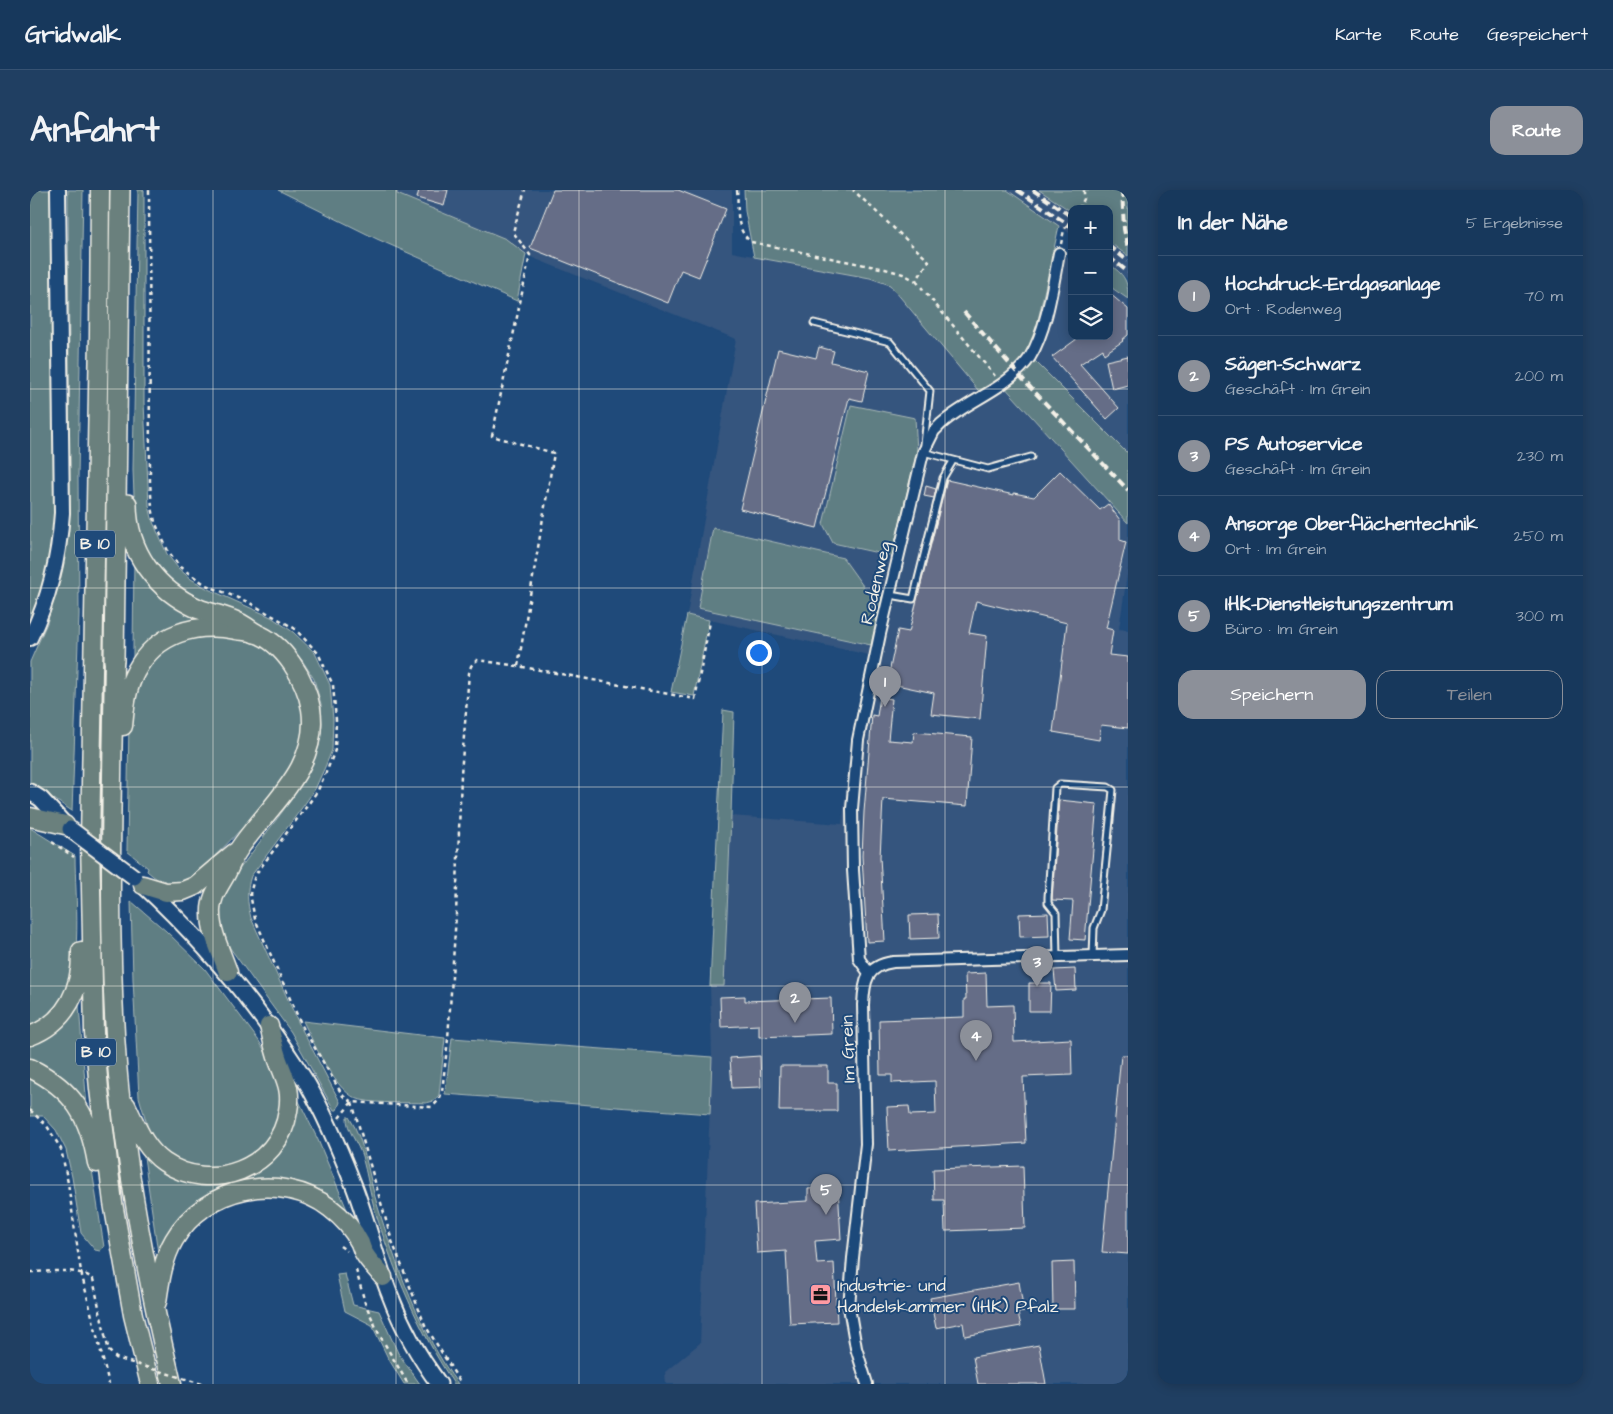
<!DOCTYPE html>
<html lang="de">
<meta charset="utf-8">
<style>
:root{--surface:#17385c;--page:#203f62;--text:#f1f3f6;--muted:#9eacbb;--line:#365272;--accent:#8c9099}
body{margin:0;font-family:"Architects Daughter",sans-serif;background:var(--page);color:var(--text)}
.controls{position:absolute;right:15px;top:15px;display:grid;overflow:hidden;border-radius:10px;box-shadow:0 2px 12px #0003}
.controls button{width:45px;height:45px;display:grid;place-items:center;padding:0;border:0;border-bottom:1px solid var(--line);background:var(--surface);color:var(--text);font:25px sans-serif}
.you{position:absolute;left:728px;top:462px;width:18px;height:18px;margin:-12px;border:4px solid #fff;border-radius:50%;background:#1a73e8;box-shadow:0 0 0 8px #1a73e833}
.badge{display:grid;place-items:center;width:32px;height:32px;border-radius:50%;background:var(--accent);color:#fff;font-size:16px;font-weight:700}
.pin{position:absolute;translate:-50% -41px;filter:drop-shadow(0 1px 2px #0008)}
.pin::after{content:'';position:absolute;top:26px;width:18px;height:15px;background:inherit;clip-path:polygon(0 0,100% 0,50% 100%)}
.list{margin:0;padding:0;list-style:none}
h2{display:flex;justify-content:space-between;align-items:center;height:65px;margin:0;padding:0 20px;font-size:21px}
h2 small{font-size:16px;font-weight:400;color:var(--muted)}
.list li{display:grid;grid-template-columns:32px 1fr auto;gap:15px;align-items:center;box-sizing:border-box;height:80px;padding:0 20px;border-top:1px solid var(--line)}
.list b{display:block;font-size:19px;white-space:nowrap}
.list p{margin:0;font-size:16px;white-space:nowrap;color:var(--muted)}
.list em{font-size:16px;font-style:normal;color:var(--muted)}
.actions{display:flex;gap:10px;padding:15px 20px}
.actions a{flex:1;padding:11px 0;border:1px solid var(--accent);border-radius:15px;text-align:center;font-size:18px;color:var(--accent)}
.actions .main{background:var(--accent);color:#fff}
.icon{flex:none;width:28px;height:28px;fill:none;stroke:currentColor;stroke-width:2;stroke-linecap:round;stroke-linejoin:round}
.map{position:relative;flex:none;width:1098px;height:1194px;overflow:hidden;border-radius:15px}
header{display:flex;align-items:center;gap:30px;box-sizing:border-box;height:70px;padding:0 25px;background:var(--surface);border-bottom:1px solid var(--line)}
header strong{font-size:24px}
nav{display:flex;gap:28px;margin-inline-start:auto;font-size:18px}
.intro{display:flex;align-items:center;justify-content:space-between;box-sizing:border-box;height:120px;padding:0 30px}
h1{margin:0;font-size:35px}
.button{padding:12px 22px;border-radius:15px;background:var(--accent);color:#fff;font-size:18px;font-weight:700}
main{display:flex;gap:30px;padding:0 30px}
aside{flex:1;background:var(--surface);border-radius:15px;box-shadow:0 2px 12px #0003}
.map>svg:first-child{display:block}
.built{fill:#34547e}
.green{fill:#5e7e83;stroke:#a9b8b6}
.building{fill:#656d87;stroke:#f4f1e8}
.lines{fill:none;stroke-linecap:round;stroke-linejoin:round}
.service-casing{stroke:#f4f1e8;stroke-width:9}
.minor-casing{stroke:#f4f1e8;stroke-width:14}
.tertiary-casing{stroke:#f4f1e8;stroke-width:18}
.secondary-casing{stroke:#f4f1e8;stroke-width:19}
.trunk-casing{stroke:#f4f1e8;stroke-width:21}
.motorway-casing{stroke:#f4f1e8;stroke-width:22}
.path{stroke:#f4f1e8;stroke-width:2.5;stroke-dasharray:4 4;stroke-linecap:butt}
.service{stroke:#1f4a7a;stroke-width:5}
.minor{stroke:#1f4a7a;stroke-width:10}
.tertiary{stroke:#1f4a7a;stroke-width:14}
.secondary{stroke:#1f4a7a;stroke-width:15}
.trunk{stroke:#6a807d;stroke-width:18}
.motorway{stroke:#6a807d;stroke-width:19}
.rail{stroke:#f4f1e8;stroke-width:4;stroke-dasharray:8 4;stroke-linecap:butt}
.secondary-bridge-casing{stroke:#f4f1e8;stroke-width:19;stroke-linecap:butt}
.path-bridge{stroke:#f4f1e8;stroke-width:2.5;stroke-dasharray:4 4;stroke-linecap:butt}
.secondary-bridge{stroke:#1f4a7a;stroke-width:15}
.grid{fill:none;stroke:#f4f1e8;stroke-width:1;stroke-opacity:0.55}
.labels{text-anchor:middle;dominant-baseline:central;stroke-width:4;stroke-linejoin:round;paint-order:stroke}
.shield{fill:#1f4a7a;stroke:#b4bfc7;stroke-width:1}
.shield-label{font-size:16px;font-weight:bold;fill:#f4f1e8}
.street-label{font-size:18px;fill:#f4f1e8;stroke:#1f4a7a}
.poi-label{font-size:18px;fill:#f4f1e8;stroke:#1f4a7a;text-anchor:start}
</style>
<header>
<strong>Gridwalk</strong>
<nav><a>Karte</a><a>Route</a><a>Gespeichert</a></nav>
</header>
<div class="intro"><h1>Anfahrt</h1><a class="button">Route</a></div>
<main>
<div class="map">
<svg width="1098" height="1194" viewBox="0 0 1098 1194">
<rect width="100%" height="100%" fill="#1f4a7a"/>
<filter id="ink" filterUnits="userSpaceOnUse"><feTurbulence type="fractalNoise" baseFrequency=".02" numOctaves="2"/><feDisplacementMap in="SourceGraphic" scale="10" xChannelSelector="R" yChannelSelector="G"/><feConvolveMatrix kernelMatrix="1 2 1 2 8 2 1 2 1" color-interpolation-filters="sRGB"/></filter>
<g filter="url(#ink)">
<path class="built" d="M367 0H702V62L840 88 860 95 953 205 972 194 1098 333V379L1089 439 1098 440V1194H636L635 1182 670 1153 682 867 680 796 694 795 701 626 812 634 820 560 839 465 657 425 706 149 503 68 475 49 367 4Z
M977 0H1009L1035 17 1042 22V45Z
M1079 52 1098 66V89L1079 74Z
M1033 64 1042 70V146H1079V96L1098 109V261L1097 263 1000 166Z"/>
<path class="green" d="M0 0H22L27 303 25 344 14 397 0 434Z
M38 0H53L48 287 49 424 42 621 0 593V472L17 433 32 381 40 320Z
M108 0H114V213L119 316 123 332 137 364 148 378 161 389 178 399 241 427 263 442 285 463 300 495 303 529 302 560 295 577 285 599 274 615 221 686C216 701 217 712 221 728L269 834 310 912 307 920H304L261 842 200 758 192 741 189 729V717L197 696 261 610 276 587 289 555 292 535 291 514 284 489 272 470 253 450 231 436 150 402 120 371 105 329 103 280Z
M248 0H367V4L476 49 496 64 487 111 347 49Z
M714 0H977L1029 36 1000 166 1096 262 1098 261V333L972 194 953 206 860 95 840 88 724 67 715 21Z
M1009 0H1098V66L1079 52V19H1042V22Z
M1079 74C1094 85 1098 89 1098 109L1079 96Z
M821 215 885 228 887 261 862 366 803 353 793 334Z
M683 338 813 368 838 403 852 406 841 455 668 418Z
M104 369 173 429 105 469 103 468V461Z
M657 425 679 430 664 506 641 502Z
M165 444C180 446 205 445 218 449 239 456 255 475 264 493 277 518 276 549 263 574 257 585 249 595 241 605 216 636 188 663 160 690 142 700 131 693 117 681L118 678 97 661 99 530 107 493 127 464 146 452Z
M693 520 704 522 701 626 694 796H680Z
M0 638 45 666C45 707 54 776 32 811 25 823 11 831 0 838Z
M101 711 136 741 175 779 229 851 250 887 254 916 249 933 233 961 191 981 152 975 132 960 119 941 109 907 103 789Z
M48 814 49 816 57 918 0 872V854Z
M273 831 415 848 409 905 404 911 396 913C377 912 349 914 331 910 306 905 284 853 273 831Z
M422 848 682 867 680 924 415 904Z
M0 886 11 891 42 920 60 967 74 1057 70 1061 65 1060 51 1043 42 987 36 960 26 940 13 926H0Z
M267 907 288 950 318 1022 316 1024 212 994 133 1056 128 1063 114 967C123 976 133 986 146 989 164 994 202 986 221 984Z
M317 927H319C336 953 338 985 347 1014 365 1072 391 1145 428 1194H424C389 1141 364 1082 345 1021 340 1003 337 984 332 966 328 953 316 939 317 927Z
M315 1084 323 1115 349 1121 368 1163 390 1194H374L358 1168 342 1135 315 1121 307 1085Z"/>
<path class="building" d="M389 0H418L414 16 387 8Z
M523 0H648L696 19 669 87 651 80 638 113 500 58Z
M1079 103 1098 119V145L1092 150 1093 151 1074 164 1073 159 1050 174 1089 218 1077 229 1022 167 1051 146H1079Z
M789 157 804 161 801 172 839 181 832 211 819 208 787 338 710 319 748 159 786 168Z
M1098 166V195L1082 199 1076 171Z
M1030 281 1070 320 1078 314 1090 330V350L1096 352 1076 438 1083 440 1079 465 1098 467V538L1071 535 1069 550 1023 542 1037 433 946 411 939 443 957 446 950 529 901 524 904 503 857 493 868 440 879 442 917 290 984 305V303L1004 307Z
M896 296 906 299 904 308 894 306Z
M850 507 862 509 858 550 883 552 884 542 942 547 937 616 853 609 850 667 855 751 837 752 832 666 834 622 842 525 847 526Z
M1029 610 1067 614 1055 750 1040 749 1043 711 1022 710Z
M1018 723 1019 746 990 747 989 724Z
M908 724 909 748 880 749 879 725Z
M1045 779 1046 800 1026 801 1024 780Z
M956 783 957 816 983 815 984 852 1041 849 1042 885 993 887 996 953 859 961 857 917 879 916 880 925 906 924 905 891 862 893V885H850L849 830 934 827V809H936L935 784Z
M999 793H1021L1020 821H999Z
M715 806V811L801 808 802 844 729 847V835L691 837 690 807Z
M1091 865H1098V1064L1072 1062Z
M730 866 731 897 702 898 700 868Z
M750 876H798V893H807V921H749Z
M993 976 995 1038 915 1041 914 1010H904L903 979Z
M808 997 811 1049 785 1051 787 1074 804 1073 807 1132 760 1134 756 1061 727 1063 724 1014 778 1011V999Z
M1044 1072 1045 1119H1023L1022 1073Z
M989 1092 994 1122 988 1123 991 1136 935 1146 933 1133 906 1138 900 1108Z
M1009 1155 1016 1194H948L943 1167Z"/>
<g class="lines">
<defs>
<path id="service" d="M784 133 860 152 900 201 894 254
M893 262 958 279 1001 267
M860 405 883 409 913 288 923 271
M1027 767 1026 723 1018 713V707L1025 598 1030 594 1078 597 1083 600 1071 720 1064 738 1063 766"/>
<path id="minor" d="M839 783 829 769 823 680 822 619 828 550 850 444 893 263 904 241 911 234C929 218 952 208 972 194 983 186 993 178 1000 167 1017 139 1023 94 1029 63
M837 1194 826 1158 819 1117 823 1068 836 954 833 815C834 791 836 776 863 772L1098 765"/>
<path id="tertiary" d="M0 448C20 408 29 367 32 323L28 0"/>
<path id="secondary" d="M0 602 11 609 35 635
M112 694C167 745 211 796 253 857 261 869 270 882 278 895 295 925 309 958 322 991 337 1028 345 1068 360 1105 372 1137 389 1167 409 1194"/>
<path id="trunk" d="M70 0 69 144 60 651 64 843 69 899 83 1013 103 1125 120 1194
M84 471C82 605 77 740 87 874 96 983 117 1089 142 1194
M93 536C95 517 96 499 106 481 126 443 166 432 206 440 212 441 219 441 225 443 254 453 276 490 281 519 290 578 238 616 209 659 203 667 200 677 195 686 188 698 180 709 181 724 181 743 192 764 198 782
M0 627 35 635
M113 695 136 702 153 701 165 696 204 663
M0 846C37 832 52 798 51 761
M0 878C44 900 59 926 67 973
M96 915C106 935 114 958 134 972 180 1004 250 979 258 921 262 899 255 889 248 870 244 859 242 847 239 836
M127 1112C130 1091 133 1069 144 1050 175 996 251 981 300 1018 312 1027 323 1039 330 1053 331 1056 332 1060 334 1063 339 1072 347 1079 353 1087"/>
<path id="motorway" d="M97 314C97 362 126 400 169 419 182 424 196 426 209 433 214 435 220 440 225 443
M84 471 90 0"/>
</defs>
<use href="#service" class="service-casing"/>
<use href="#minor" class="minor-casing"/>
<use href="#tertiary" class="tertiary-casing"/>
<use href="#secondary" class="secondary-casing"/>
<use href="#trunk" class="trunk-casing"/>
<use href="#motorway" class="motorway-casing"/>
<path class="path" d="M119 0 120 292 122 317 125 332 138 361 150 377 176 395 218 412 264 438 288 463 303 495 306 530 305 560 298 578 288 600 277 616 225 685 220 704 225 729 272 836 313 906 322 912 402 917 409 910 412 902 418 849 426 725 431 584 439 483 441 476 447 470 488 476 665 509 680 432
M707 0C709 20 704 38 721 52L855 79 873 84 886 91 899 71 823 0
M1049 19 1054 9V0
M1031 54 1034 40 1042 29
M886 91 965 186
M488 476 524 263 462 246 500 65 483 42 495 0
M22 652 44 667
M322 912 362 1051 395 1135 431 1194
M0 920 17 936 31 959 38 993 51 1082 79 1194
M309 928 322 912
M310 1056 317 1061
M326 1080 335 1113 349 1144 378 1194
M0 1082C19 1082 49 1077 63 1089L75 1145"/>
<use href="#service" class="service"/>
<use href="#minor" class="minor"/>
<use href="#tertiary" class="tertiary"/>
<use href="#secondary" class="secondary"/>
<use href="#trunk" class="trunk"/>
<use href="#motorway" class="motorway"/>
<path class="rail" d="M987 0 1042 37
M1003 0 1042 27
M1092 0 1094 39 1098 59
M1079 56 1098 71
M1079 67 1098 82
M934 122 998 195 1098 300"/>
<defs>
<path id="secondary-bridge" d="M40 639 104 687"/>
</defs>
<use href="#secondary-bridge" class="secondary-bridge-casing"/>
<path class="path-bridge" d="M75 1145 79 1161 86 1168 172 1194"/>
<use href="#secondary-bridge" class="secondary-bridge"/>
</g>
</g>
<path class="grid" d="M183 0V1194M366 0V1194M549 0V1194M732 0V1194M915 0V1194M0 199H1098M0 398H1098M0 597H1098M0 796H1098M0 995H1098"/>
<defs>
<symbol id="office-square" viewBox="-11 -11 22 22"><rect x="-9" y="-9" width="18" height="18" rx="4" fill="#ff9aa2" stroke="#1f4a7a"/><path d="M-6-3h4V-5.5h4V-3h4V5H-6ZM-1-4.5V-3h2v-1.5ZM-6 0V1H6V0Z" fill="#111"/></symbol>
</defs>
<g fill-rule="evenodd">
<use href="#office-square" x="778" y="1092" width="25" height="25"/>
</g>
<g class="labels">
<g class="shield">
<rect x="45" y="340.5" width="40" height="27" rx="4"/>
<rect x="46" y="848.5" width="40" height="27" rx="4"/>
</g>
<g class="shield-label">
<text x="65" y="354">B 10</text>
<text x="66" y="862">B 10</text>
</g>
<g class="street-label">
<text transform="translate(846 393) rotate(-77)">Rodenweg</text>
<text transform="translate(818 859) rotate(-92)">Im Grein</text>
</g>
<g class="poi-label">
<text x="807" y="1095">Industrie- und<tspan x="807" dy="21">Handelskammer (IHK) Pfalz</tspan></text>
</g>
</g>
</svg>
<div class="controls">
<button>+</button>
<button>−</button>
<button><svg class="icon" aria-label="layers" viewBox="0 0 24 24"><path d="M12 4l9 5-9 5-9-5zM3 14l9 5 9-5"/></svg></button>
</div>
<div class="you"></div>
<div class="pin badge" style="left:855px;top:517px">1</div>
<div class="pin badge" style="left:765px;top:833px">2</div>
<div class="pin badge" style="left:1007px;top:797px">3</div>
<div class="pin badge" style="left:946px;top:871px">4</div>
<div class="pin badge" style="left:796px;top:1025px">5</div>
</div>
<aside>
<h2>In der Nähe<small>5 Ergebnisse</small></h2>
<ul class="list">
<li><span class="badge">1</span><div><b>Hochdruck-Erdgasanlage</b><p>Ort · Rodenweg</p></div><em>70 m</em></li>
<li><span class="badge">2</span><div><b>Sägen-Schwarz</b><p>Geschäft · Im Grein</p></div><em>200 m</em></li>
<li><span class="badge">3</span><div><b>PS Autoservice</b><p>Geschäft · Im Grein</p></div><em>230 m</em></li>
<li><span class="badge">4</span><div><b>Ansorge Oberflächentechnik</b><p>Ort · Im Grein</p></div><em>250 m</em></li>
<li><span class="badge">5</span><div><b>IHK-Dienstleistungszentrum</b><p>Büro · Im Grein</p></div><em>300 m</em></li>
</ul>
<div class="actions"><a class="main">Speichern</a><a>Teilen</a></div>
</aside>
</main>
